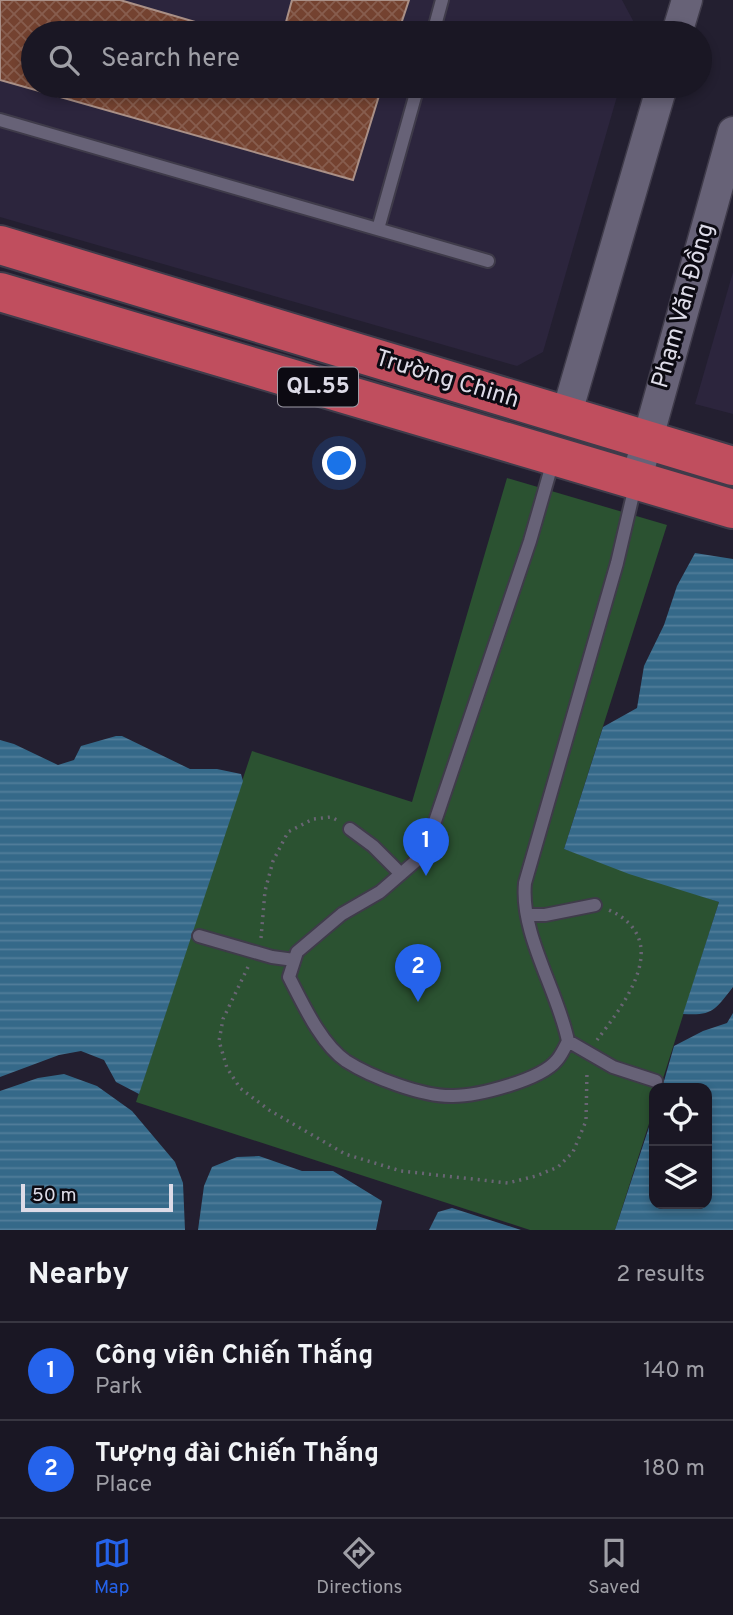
<!DOCTYPE html>
<meta charset="utf-8">
<style>
:root{--surface:#1a1724;--page:#272431;--text:#f1f3f6;--muted:#9f9fa6;--line:#383641;--accent:#2563eb}
body{margin:0;font-family:Overpass,sans-serif;background:var(--page);color:var(--text)}
.controls{position:absolute;right:21px;bottom:21px;display:grid;overflow:hidden;border-radius:14px;box-shadow:0 4px 10px #0003}
.controls button{width:63px;height:63px;display:grid;place-items:center;padding:0;border:0;border-bottom:2px solid var(--line);background:var(--surface);color:var(--text);font:35px sans-serif}
.scale{position:absolute;left:21px;bottom:18px;width:152px;box-sizing:border-box;padding-left:7px;border:4px solid #dddbe7;border-top:0;font-size:19px;line-height:24px;white-space:nowrap;color:#dddbe7;-webkit-text-stroke:5px #0c0a12;paint-order:stroke}
.you{position:absolute;left:340px;top:464px;width:24px;height:24px;margin:-18px;border:5px solid #fff;border-radius:50%;background:#1a73e8;box-shadow:0 0 0 10px #1a73e833}
.badge{display:grid;place-items:center;width:46px;height:46px;border-radius:50%;background:var(--accent);color:#fff;font-size:23px;font-weight:700}
.pin{position:absolute;translate:-50% -58px;filter:drop-shadow(0 2px 4px #0008)}
.pin::after{content:'';position:absolute;top:37px;width:24px;height:21px;background:inherit;clip-path:polygon(0 0,100% 0,50% 100%)}
.list{margin:0;padding:0;list-style:none}
h2{display:flex;justify-content:space-between;align-items:center;height:91px;margin:0;padding:0 28px;font-size:30px}
h2 small{font-size:23px;font-weight:400;color:var(--muted)}
.list li{display:grid;grid-template-columns:46px 1fr auto;gap:21px;align-items:center;box-sizing:border-box;height:98px;padding:0 28px;border-top:2px solid var(--line)}
.list b{display:block;font-size:26px;white-space:nowrap}
.list p{margin:0;font-size:23px;white-space:nowrap;color:var(--muted)}
.list em{font-size:23px;font-style:normal;color:var(--muted)}
.icon{flex:none;width:38px;height:38px;fill:none;stroke:currentColor;stroke-width:2;stroke-linecap:round;stroke-linejoin:round}
.map{position:relative;flex:none;width:733px;height:1230px;overflow:hidden}
.search{position:absolute;background:var(--surface);box-shadow:0 4px 10px #0003;left:21px;right:21px;top:21px;height:77px;display:flex;align-items:center;gap:18px;box-sizing:border-box;padding:0 24px;border-radius:38px;color:var(--muted);font-size:26px}
.sheet{height:287px;background:var(--surface)}
nav{display:flex;justify-content:space-around;align-items:center;box-sizing:border-box;height:98px;border-top:2px solid var(--line);background:var(--surface);font-size:19px;color:var(--muted)}
nav a{display:grid;justify-items:center;gap:4px}
nav .on{color:var(--accent)}
.map>svg:first-child{display:block}
.built{fill:#2c253d}
.green{fill:#2b5231}
.water{fill:url(#water-rules)}
.building{fill:url(#building-cross-hatch);stroke:#aa9087;stroke-width:2}
.lines{fill:none;stroke-linecap:round;stroke-linejoin:round}
.service-casing{stroke:#3f3b4a;stroke-width:16}
.tertiary-casing{stroke:#3f3b4a;stroke-width:33}
.trunk-casing{stroke:#3f3b4a;stroke-width:42}
.path{stroke:#696574;stroke-width:3.5;stroke-dasharray:2 5;stroke-linecap:butt}
.service{stroke:#676277;stroke-width:12}
.tertiary{stroke:#676277;stroke-width:30}
.trunk{stroke:#c04e5e;stroke-width:38}
.labels{text-anchor:middle;dominant-baseline:central;stroke-width:6;stroke-linejoin:round;paint-order:stroke}
.shield{fill:#0c0a12;stroke:#9e9ca7;stroke-width:2}
.shield-label{font-size:23px;font-weight:bold;fill:#dddbe7}
.street-label{font-size:24px;fill:#dddbe7;stroke:#0c0a12}
</style>
<div class="map">
<svg width="733" height="1230" viewBox="0 0 733 1230">
<defs>
<pattern id="water-rules" width="6" height="5" patternUnits="userSpaceOnUse" patternTransform="scale(1.75)"><rect width="6" height="5" fill="#356989"/><path d="M0 2.5h6" fill="none" stroke="#527e9a"/></pattern>
<pattern id="building-cross-hatch" width="8" height="8" patternUnits="userSpaceOnUse" patternTransform="scale(1.75)"><rect width="8" height="8" fill="#744230"/><path d="M0 0l8 8M0 8l8-8" fill="none" stroke="#875d4e"/></pattern>
</defs>
<rect width="100%" height="100%" fill="#231f30"/>
<path class="built" d="M0 0H622L637 28 635 33H33V86H620L543 352 517 366 0 217Z
M733 272V414L695 404Z"/>
<path class="green" d="M507 478 667 525 564 849 719 902 660 1088H654V1108L615 1230H530L136 1102 252 751 412 802Z"/>
<path class="water" d="M695 553 733 559V987C715 1010 713 1016 683 1014L719 902 629 874 564 849 603 727 637 708 644 666 664 625 677 586Z
M116 736H122L190 769H217L241 774 243 781 139 1094 116 1082 104 1060 81 1051 59 1055 0 1077V740L14 744 58 765 74 760 81 746Z
M733 1013V1230H615L654 1112V1204H707V1088H662L674 1046 703 1031 727 1023Z
M64 1074 97 1086 132 1111 175 1162 183 1183 185 1230H0V1091L38 1078Z
M259 1156 302 1171H333L382 1201 376 1230H198L204 1186 212 1167 237 1157Z
M452 1208 521 1230H429L438 1212Z"/>
<path class="building" d="M0 0H120L233 33H33V86H382L353 180 0 80Z
M292 0H409L398 33H283Z"/>
<g class="lines">
<defs>
<path id="service" d="M433 33 442 0
M0 120 488 261
M378 229 418 86
M553 461 530 541 426 848 417 860 380 892 342 914 297 952 289 977C303 1004 321 1044 346 1061 371 1077 423 1097 453 1096 478 1096 541 1080 557 1060 562 1054 565 1047 568 1041 558 991 520 934 525 883L617 563 635 486
M350 829 373 846 401 874
M528 915H545L595 905
M199 936 272 957 294 960
M568 1041 613 1067 656 1081"/>
<path id="tertiary" d="M677 33 687 0
M566 416 662 86
M636 481 733 132"/>
<path id="trunk" d="M0 245 733 466
M0 292 733 509"/>
</defs>
<use href="#service" class="service-casing"/>
<use href="#tertiary" class="tertiary-casing"/>
<use href="#trunk" class="trunk-casing"/>
<path class="path" d="M261 938 265 891 273 861 288 832 313 819 331 817 337 820
M248 967 223 1019 219 1041 227 1068 240 1088 269 1110 345 1154 401 1171 508 1183 536 1176 558 1167 573 1152 586 1121 587 1071
M597 1040C625 1003 674 940 609 910"/>
<use href="#service" class="service"/>
<use href="#tertiary" class="tertiary"/>
<use href="#trunk" class="trunk"/>
</g>
<g class="labels">
<rect class="shield" x="278" y="367.5" width="80" height="39" rx="5"/>
<g class="shield-label">
<text x="318" y="387">QL.55</text>
</g>
<g class="street-label">
<text transform="translate(684 306) rotate(-74)">Phạm Văn Đồng</text>
<text transform="translate(447 380) rotate(17)">Trường Chinh</text>
</g>
</g>
</svg>
<div class="controls">
<button><svg class="icon" aria-label="locate" viewBox="0 0 24 24"><circle cx="12" cy="12" r="6"/><path d="M12 2v4M12 18v4M2 12h4M18 12h4"/></svg></button>
<button><svg class="icon" aria-label="layers" viewBox="0 0 24 24"><path d="M12 4l9 5-9 5-9-5zM3 14l9 5 9-5"/></svg></button>
</div>
<div class="scale">50 m</div>
<div class="you"></div>
<div class="pin badge" style="left:426px;top:876px">1</div>
<div class="pin badge" style="left:418px;top:1002px">2</div>
<div class="search"><svg class="icon" aria-label="search" viewBox="0 0 24 24"><circle cx="10" cy="10" r="6"/><path d="M15 15l6 6"/></svg>Search here</div>
</div>
<section class="sheet">
<h2>Nearby<small>2 results</small></h2>
<ul class="list">
<li><span class="badge">1</span><div><b>Công viên Chiến Thắng</b><p>Park</p></div><em>140 m</em></li>
<li><span class="badge">2</span><div><b>Tượng đài Chiến Thắng</b><p>Place</p></div><em>180 m</em></li>
</ul>
</section>
<nav>
<a class="on"><svg class="icon" aria-label="map" viewBox="0 0 24 24"><path d="M3 6l6-2 6 2 6-2v14l-6 2-6-2-6 2zM9 4v14M15 6v14"/></svg>Map</a>
<a><svg class="icon" aria-label="directions" viewBox="0 0 24 24"><path d="M12 3l9 9-9 9-9-9zM9 14v-3h6M13 9l2 2-2 2"/></svg>Directions</a>
<a><svg class="icon" aria-label="saved" viewBox="0 0 24 24"><path d="M7 4h10v16l-5-4-5 4z"/></svg>Saved</a>
</nav>
